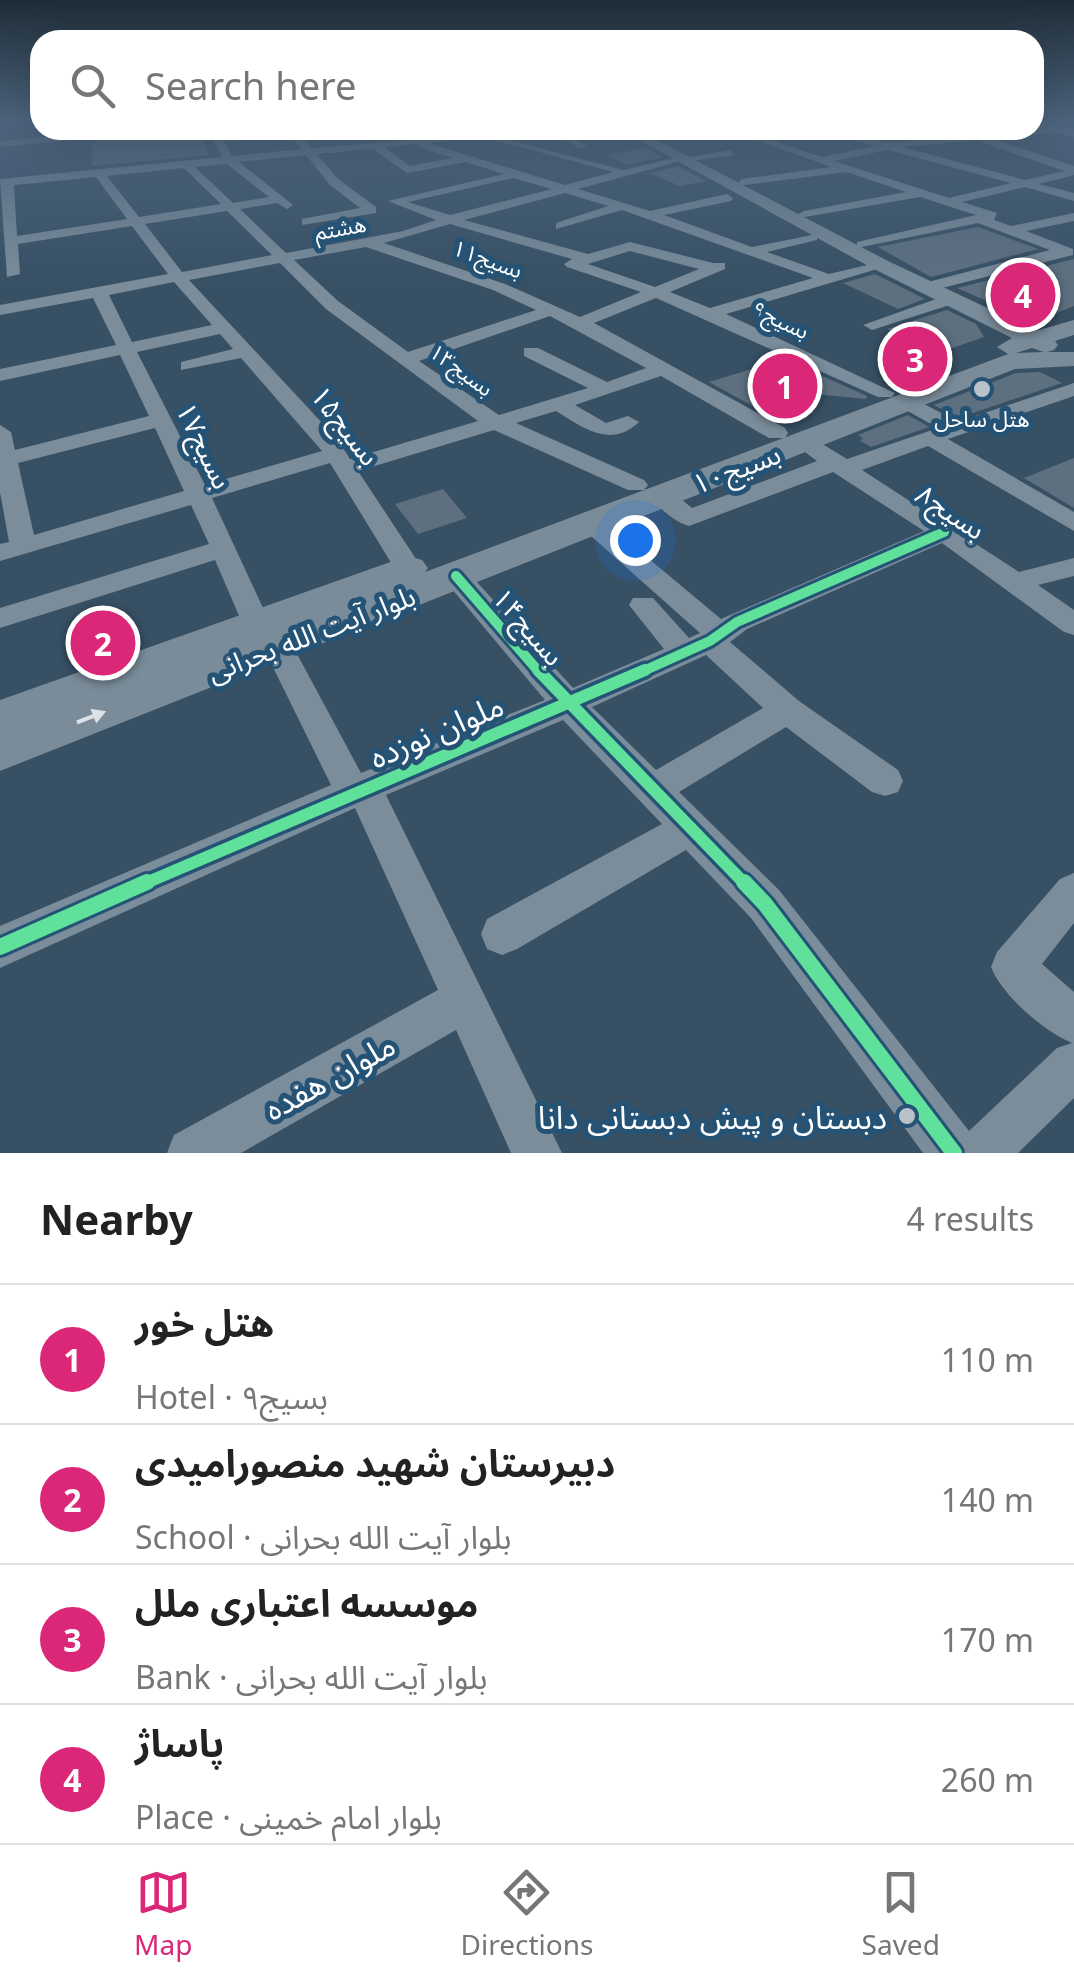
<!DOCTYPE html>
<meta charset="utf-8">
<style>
:root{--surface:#fff;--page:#f6f6f6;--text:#222;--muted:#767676;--line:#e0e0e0;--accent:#db2777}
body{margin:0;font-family:"Noto Sans","Noto Sans Arabic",sans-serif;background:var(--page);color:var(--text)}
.you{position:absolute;left:635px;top:540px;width:35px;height:35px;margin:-25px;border:8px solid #fff;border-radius:50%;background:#1a73e8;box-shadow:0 0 0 15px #1a73e833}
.badge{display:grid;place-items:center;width:65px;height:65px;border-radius:50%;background:var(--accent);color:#fff;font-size:32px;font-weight:700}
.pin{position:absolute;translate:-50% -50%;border:5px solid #fff;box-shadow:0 2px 10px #0006}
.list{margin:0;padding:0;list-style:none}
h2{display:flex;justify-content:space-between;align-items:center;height:130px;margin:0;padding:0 40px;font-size:42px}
h2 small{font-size:32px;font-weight:400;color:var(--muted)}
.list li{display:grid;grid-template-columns:65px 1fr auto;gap:30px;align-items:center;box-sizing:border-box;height:140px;padding:0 40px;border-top:2px solid var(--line)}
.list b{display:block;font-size:38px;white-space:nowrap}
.list p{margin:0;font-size:32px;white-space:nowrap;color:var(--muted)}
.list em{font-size:32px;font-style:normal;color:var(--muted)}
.icon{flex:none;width:55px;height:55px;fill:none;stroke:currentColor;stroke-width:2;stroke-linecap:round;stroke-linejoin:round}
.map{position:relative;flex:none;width:1074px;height:1153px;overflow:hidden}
.search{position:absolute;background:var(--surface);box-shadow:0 10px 40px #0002;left:30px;right:30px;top:30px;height:110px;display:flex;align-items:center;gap:25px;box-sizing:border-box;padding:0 35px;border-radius:30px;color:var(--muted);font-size:38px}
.sheet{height:690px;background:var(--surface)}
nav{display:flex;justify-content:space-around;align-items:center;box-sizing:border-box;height:140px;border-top:2px solid var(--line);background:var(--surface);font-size:28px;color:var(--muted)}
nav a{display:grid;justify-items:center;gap:5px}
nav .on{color:var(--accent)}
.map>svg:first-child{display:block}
.building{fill:#5e7080}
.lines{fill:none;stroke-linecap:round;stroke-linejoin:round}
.minor{fill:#7b8d9b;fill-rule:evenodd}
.major{fill:#7a8c9a;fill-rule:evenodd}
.cycleway-far2-casing{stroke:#255376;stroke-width:16}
.cycleway-far1-casing{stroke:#255376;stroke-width:19}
.cycleway-casing{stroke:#255376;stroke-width:22}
.cycleway-far2{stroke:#60e19b;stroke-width:10}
.cycleway-far1{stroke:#60e19b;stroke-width:12}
.cycleway{stroke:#60e19b;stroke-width:16}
.oneway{fill:#dee2e6}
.poi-dot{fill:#b9c2c9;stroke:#255376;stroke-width:4}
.labels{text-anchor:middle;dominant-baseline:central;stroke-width:10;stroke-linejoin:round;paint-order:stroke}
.far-street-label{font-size:22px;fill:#fff;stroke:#255376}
.far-poi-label{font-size:22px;fill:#fff;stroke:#255376}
.street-label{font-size:28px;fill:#fff;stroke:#255376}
.near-street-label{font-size:32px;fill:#fff;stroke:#255376}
.near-poi-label{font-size:32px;fill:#fff;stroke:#255376;text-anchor:end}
</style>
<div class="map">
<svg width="1074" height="1153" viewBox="0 0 1074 1153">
<rect width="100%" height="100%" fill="#375064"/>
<path class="building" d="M197 130 209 155 92 166 91 142Z
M647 148 662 157 628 165 604 155Z
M678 166 706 181 680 186 650 173Z
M978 227 1038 249 931 277 878 247Z
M1074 259V306L1034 322 957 288Z
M875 274 925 299 898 309 843 283Z
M947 310 976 324 984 337 941 352 887 329Z
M784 359 867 396 866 399 815 394 803 404 782 407 769 415 709 382Z
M1040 372 1062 383 958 418 934 405 1016 373Z
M908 415 929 427 871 447 860 441 863 438 858 435Z
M1074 458V508L1024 478Z
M443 489 467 518 418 534 395 504Z"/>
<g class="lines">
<path class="minor" d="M0 121H26L0 126Z
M1059 127 1056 132 990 138 1074 166V175L1039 184 1074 193V201L1025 187 962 202 997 213 994 220 1011 226 1074 213V221L1026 231 1073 249V255L938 289 930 284 932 281 1050 250 978 223 857 248V242L976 215 920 197 799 218 797 215 804 211 906 192 847 172 737 186 741 179 832 167 726 130H741L822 157 875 146 823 130H839L888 143ZM980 140 981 142 1065 171 1025 180 902 147ZM888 150 1011 183 949 198 834 161Z
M130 130H170L0 147V141Z
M208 130H218L221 136 314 130 300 135 312 148 532 130 428 143 565 185 613 172 494 140 499 137 623 170 684 156V160L578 189 650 211 727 194 733 198 731 201 664 215 752 247 817 234V240L767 252 829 274 884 261V267L726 314 895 393 892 397H878L656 298 594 323 785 428 788 433 785 438H769L661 376 575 405 606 423 628 416 639 422C610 449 584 428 556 411L516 423 644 480 648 485 644 490H628L494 430 358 471 422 568 418 574H398L330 463 212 498 271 625 266 632 256 635 246 632 215 560 0 628V608L209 544 191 505 0 561V544L9 542 0 492V425L11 432 15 450 149 416 120 355 0 381V369L116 345 93 298 0 315V305L168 274 132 226 18 244 20 274 7 277 0 179 222 157ZM290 136 302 149 232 156 224 141ZM418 144 419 147 453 158 409 166 385 147ZM373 149 407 173 466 162 504 174 388 201 436 220 403 231 286 253 240 209 277 203 287 209 293 205 239 162 306 155 330 185 360 208 302 219V225L376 213V207L338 179 317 154ZM227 164 269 197 233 203 195 167ZM184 168 221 204 139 217 107 176ZM96 177 127 219 17 236 14 185ZM513 178 552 189 450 215 408 202ZM565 193 608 206 556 223V229L622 210 813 278 710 308 670 292 725 269V263H713L630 242 588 254 464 220ZM227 211 272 255 182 272 145 224ZM450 224 572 259 564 264 567 267 641 292 580 317 505 284 384 243ZM366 247 493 290 536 310 408 352 338 301 294 260ZM630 251 699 269 655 287 588 264ZM280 263 326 309 478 421 350 459 338 440 189 280ZM174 282 212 325 132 342 109 295ZM550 316 646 368 607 382 538 348H524V356L588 388 499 415 419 361ZM220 334 233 349 181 362V370L241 358 322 451 205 485 137 352ZM155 428 184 491 34 535 18 463Z
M548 130H560L588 146 579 148Z
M659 130H681L648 138 643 135Z
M730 150 734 155 691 161 686 158Z
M953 293 959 294V302L872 330 863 325Z
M1074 383V396L948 439 1074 512V531L928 446 862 470 1019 572 1074 558V576L1038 585 1074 610V635L1064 632 942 543 747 629 730 642 799 701 898 770 903 781 898 792 885 796 872 792 786 727 679 792 779 890 969 1131 1057 1048 1072 1043C1043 1031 1002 995 991 967L997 952 1060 879 1074 873V923L1042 964 1074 992V1098L1018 1153H923L751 918 686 850 517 949 502 955 487 949 481 934 487 919 662 824 563 720 386 795 562 1153H511L456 1030 241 1153H167L174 1135 438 990 355 808 0 968V926L331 785 263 647 267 639 278 636 289 639 361 773 545 700 446 582 442 576 446 570H466L573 688 664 649 629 605 633 598H653L689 638 700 633 582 528 578 523 582 518H600L721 619 924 531 833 472 689 526C674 522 659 508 650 496L653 491H671L692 508 817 461 790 441 793 436H809L847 459 938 428 897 405 894 401 897 397H911L958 422ZM706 655 763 708 656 770 592 707Z"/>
<path class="major" d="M1034 121 1074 129V137L1034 127Z
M621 130H638L886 260 1036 331 1074 320V335L1055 341 1058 345 1054 350 1047 352H1074V366L1015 369 0 771V700L396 560 409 556 422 560 428 568 425 572 1008 354 997 347 1012 338 872 268ZM1032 348 1044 352 1016 353Z"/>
<defs>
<path id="cycleway-far2" d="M456 576 540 673
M639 673 710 641 737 622 944 532"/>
<path id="cycleway-far1" d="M538 670 746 885
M141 885 645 670"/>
<path id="cycleway" d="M744 882 765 904 954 1153
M0 947 147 882"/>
</defs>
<use href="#cycleway-far2" class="cycleway-far2-casing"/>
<use href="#cycleway-far1" class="cycleway-far1-casing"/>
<use href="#cycleway" class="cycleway-casing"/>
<use href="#cycleway-far2" class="cycleway-far2"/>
<use href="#cycleway-far1" class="cycleway-far1"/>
<use href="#cycleway" class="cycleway"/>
</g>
<defs><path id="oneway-solid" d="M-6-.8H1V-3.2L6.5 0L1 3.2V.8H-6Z" transform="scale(2.5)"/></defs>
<use class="oneway" href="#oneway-solid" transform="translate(91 717) rotate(-21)"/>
<linearGradient id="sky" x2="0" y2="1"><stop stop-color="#1e2c37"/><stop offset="0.43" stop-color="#4d647d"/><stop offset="1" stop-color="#4d647d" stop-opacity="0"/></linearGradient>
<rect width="1074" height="282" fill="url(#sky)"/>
<g class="poi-dot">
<circle cx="982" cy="389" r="10"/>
<circle cx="907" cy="1116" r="10"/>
</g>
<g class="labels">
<g class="far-street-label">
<text transform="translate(340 227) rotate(-10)">هشتم</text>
<text transform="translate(488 258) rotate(20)">بسیج۱۱</text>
<text transform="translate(781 319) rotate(25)">بسیج۹</text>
<text transform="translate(462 369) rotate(36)">بسیج۱۳</text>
</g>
<g class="far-poi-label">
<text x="982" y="418">هتل ساحل</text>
</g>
<g class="street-label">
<text transform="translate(346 425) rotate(52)">بسیج۱۵</text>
<text transform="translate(205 445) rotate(64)">بسیج۱۷</text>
<text transform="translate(736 468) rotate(-21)">بسیج۱۰</text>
<text transform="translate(951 511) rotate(33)">بسیج۸</text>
<text transform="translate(529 626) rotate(49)">بسیج۱۴</text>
<text transform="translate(311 633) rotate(-21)">بلوار آیت الله بحرانی</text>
</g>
<g class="near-street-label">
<text transform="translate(436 730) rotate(-23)">ملوان نوزده</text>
<text transform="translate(329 1076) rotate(-29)">ملوان هفده</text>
</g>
<g class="near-poi-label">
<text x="887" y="1116">دبستان و پیش دبستانی دانا</text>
</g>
</g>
</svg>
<div class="you"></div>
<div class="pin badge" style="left:785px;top:386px">1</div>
<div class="pin badge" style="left:103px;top:643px">2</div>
<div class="pin badge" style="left:915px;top:359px">3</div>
<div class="pin badge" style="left:1023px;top:295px">4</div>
<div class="search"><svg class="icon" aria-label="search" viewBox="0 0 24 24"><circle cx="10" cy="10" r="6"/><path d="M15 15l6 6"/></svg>Search here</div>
</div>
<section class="sheet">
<h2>Nearby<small>4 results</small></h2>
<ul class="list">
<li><span class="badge">1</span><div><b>هتل خور</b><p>Hotel · بسیج۹</p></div><em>110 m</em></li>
<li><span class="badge">2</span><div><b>دبیرستان شهید منصورامیدی</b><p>School · بلوار آیت الله بحرانی</p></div><em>140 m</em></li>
<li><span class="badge">3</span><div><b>موسسه اعتباری ملل</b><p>Bank · بلوار آیت الله بحرانی</p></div><em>170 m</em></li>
<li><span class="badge">4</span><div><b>پاساژ</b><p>Place · بلوار امام خمینی</p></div><em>260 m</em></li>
</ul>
</section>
<nav>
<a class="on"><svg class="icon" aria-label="map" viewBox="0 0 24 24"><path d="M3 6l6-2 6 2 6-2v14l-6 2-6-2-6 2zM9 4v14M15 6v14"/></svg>Map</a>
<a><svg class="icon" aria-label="directions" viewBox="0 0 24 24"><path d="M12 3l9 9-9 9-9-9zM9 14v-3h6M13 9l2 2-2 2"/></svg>Directions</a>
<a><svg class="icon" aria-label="saved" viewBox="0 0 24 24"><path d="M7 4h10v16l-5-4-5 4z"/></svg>Saved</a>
</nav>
